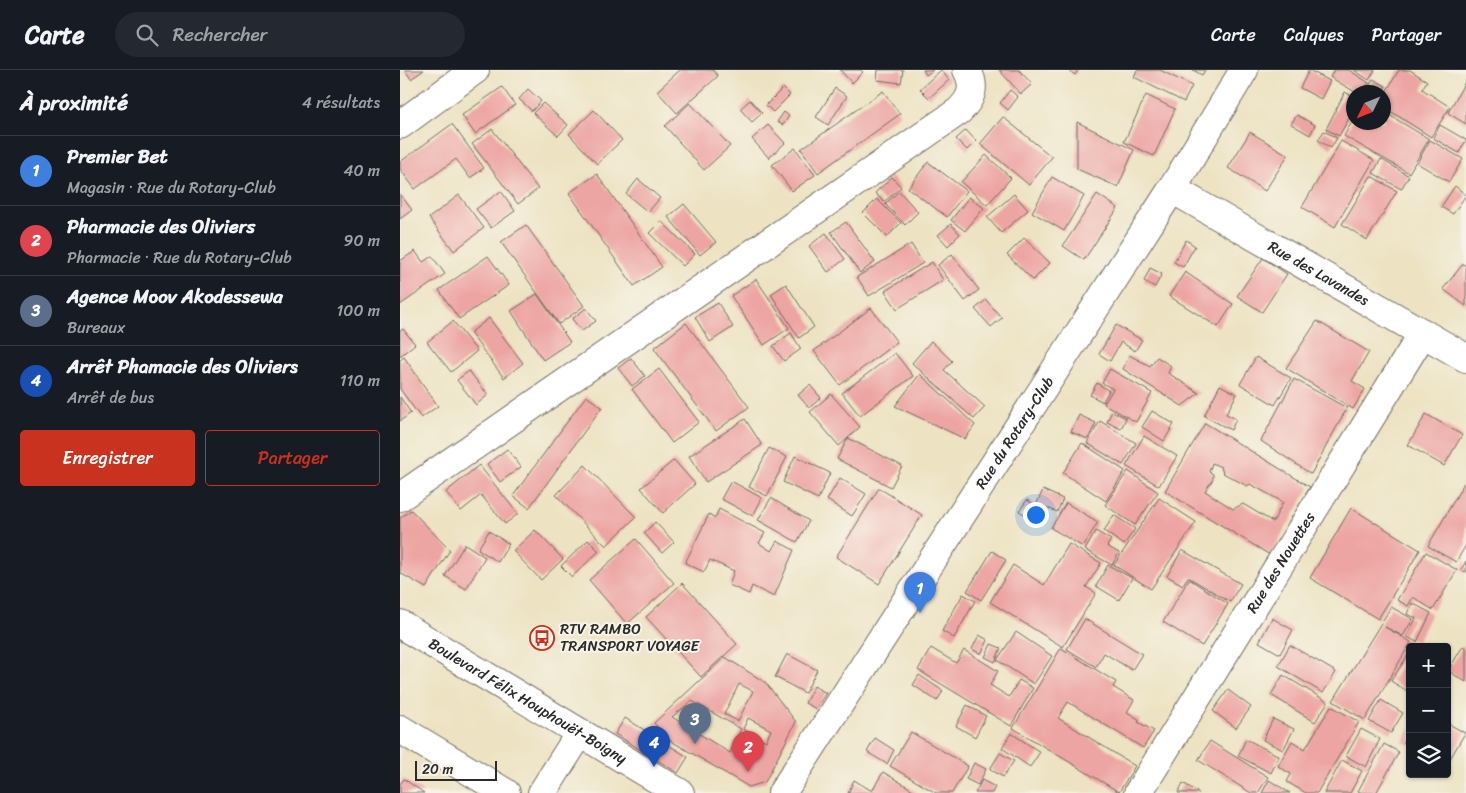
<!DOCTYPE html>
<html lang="fr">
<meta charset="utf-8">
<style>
:root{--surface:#171b24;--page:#242831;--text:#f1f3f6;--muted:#9ea1a6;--line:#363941;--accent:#c8321e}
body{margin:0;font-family:Sriracha,sans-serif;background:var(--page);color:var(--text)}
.controls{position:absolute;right:15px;bottom:15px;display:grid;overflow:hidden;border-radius:5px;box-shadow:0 1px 4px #0004}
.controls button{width:45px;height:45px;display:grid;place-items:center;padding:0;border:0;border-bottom:1px solid var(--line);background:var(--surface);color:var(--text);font:25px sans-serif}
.compass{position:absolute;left:946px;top:15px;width:45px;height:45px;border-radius:50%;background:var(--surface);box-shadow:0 1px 4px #0004;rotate:227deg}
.scale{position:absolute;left:15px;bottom:12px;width:82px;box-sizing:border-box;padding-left:5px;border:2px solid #2b2b2b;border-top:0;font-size:14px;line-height:18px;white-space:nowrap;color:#2b2b2b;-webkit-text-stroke:4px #f7f3e8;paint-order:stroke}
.you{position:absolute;left:635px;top:444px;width:18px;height:18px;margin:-12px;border:4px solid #fff;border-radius:50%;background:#1a73e8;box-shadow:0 0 0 8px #1a73e833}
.badge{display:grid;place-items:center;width:32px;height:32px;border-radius:50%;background:var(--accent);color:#fff;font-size:16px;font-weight:700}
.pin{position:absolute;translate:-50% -41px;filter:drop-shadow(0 1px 2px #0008)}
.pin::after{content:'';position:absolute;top:26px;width:18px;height:15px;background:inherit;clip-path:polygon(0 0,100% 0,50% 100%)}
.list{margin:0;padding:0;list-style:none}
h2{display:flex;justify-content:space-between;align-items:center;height:65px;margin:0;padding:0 20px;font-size:21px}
h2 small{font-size:16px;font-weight:400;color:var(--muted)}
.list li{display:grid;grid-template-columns:32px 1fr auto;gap:15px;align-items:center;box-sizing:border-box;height:70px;padding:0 20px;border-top:1px solid var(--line)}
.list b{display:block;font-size:19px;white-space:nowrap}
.list p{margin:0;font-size:16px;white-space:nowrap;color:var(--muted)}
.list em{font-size:16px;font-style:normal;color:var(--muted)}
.actions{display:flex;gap:10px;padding:15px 20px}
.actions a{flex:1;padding:11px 0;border:1px solid var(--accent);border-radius:5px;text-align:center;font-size:18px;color:var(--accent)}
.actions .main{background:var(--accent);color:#fff}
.icon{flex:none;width:28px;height:28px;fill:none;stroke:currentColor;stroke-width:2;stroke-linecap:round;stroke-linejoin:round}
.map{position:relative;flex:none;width:1066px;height:723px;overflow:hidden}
header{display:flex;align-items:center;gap:30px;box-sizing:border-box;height:70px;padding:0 25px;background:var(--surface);border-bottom:1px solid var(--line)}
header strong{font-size:24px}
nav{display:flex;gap:28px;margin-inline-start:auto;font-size:18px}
.search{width:350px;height:45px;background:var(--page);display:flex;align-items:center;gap:12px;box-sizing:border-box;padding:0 18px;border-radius:28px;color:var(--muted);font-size:19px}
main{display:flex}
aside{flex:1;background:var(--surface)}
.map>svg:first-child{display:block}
.building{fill:#eda5a3;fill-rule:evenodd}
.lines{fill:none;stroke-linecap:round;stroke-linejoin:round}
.minor-casing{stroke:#6f6b60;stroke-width:30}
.minor{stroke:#fff;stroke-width:28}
.labels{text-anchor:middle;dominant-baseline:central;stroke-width:4;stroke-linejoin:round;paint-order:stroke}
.street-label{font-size:15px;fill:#2b2b2b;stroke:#f7f3e8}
.poi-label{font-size:15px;fill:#2b2b2b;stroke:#f7f3e8;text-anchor:start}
</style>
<header>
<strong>Carte</strong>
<div class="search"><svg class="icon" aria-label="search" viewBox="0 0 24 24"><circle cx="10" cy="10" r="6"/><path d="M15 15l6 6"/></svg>Rechercher</div>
<nav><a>Carte</a><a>Calques</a><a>Partager</a></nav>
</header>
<main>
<aside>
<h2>À proximité<small>4 résultats</small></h2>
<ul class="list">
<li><span class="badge" style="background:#3f7fe0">1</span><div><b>Premier Bet</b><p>Magasin · Rue du Rotary-Club</p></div><em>40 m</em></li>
<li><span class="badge" style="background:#e0444e">2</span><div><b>Pharmacie des Oliviers</b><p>Pharmacie · Rue du Rotary-Club</p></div><em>90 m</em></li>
<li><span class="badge" style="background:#5c6f8a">3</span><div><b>Agence Moov Akodessewa</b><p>Bureaux</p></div><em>100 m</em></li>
<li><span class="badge" style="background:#1a4fb4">4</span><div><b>Arrêt Phamacie des Oliviers</b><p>Arrêt de bus</p></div><em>110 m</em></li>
</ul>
<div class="actions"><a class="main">Enregistrer</a><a>Partager</a></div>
</aside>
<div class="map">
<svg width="1066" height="723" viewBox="0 0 1066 723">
<rect width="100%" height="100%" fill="#f7f3e8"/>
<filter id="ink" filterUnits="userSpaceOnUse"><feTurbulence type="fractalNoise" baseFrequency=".02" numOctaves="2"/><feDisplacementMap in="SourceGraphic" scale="10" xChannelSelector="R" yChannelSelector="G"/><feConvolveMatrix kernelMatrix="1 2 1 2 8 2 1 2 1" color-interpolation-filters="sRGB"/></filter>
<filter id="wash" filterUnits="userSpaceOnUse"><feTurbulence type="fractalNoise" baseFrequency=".0096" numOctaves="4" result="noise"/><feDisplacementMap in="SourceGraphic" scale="20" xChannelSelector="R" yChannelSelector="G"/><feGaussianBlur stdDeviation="1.12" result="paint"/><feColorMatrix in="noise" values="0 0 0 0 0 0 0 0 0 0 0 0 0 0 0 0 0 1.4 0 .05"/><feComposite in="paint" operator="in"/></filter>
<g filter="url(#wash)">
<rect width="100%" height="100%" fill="#ede3c3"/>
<g id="blocks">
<path class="building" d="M5 0H24L11 9Z
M280 0H313L318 6 277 43 257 21Z
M440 0H461L463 2 452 13Z
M478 0H503L501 13 477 10Z
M523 0H533L526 5Z
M541 0 549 10 529 28 520 19Z
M599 0H619L632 14 621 24Z
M668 0H678L675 5Z
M737 0H760L792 16 784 32 734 7Z
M793 0H805L802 5Z
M909 0 930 11 921 29 900 18Z
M934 0H949L969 13 963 22H955L930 7Z
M954 0H975L969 10Z
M999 0H1010L1027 11 1022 19 1050 37 1031 67 984 37V25Z
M973 9 986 16 982 22H966Z
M1066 10V54L1048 43Z
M102 17 115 35 75 64 62 45Z
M383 18 390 25 373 42 366 35Z
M435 18 447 26 428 55 416 47Z
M128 19 141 31 132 41 119 29Z
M610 20 618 27 608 40 600 33Z
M483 21 500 44 418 103 401 79Z
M945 22 954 27V39L939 66 926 59Z
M746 25 775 39 754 86 724 72Z
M350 30 362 43 352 52 340 39Z
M143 33 168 55 158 66 133 43Z
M290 33 330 76 304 100 265 56Z
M194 40 222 70 197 94 169 64Z
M384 42 389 46 383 55 377 52Z
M984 42 1029 69 1009 103 944 66 952 52H984Z
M897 45 915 55 910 65 891 54Z
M603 47 652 87 629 115 580 74Z
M677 52 734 80 718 117 677 99Z
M52 54 84 98 70 108 56 89 15 119 0 99V92Z
M368 55 385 73 369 88 352 69Z
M1040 55 1066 70 1059 83 1033 68Z
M92 59 138 119 118 134 72 74Z
M566 60 576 71 567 80 556 69Z
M924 61 937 68 931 78 918 70Z
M850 62 888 85 865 121 828 98Z
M1030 70 1063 89 1049 112 1017 93Z
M941 71 974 90 935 157 902 137Z
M395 78 415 105 392 121 372 95Z
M586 85 611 108 587 135 561 112Z
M981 89 1009 106 1001 119 973 103Z
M528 92 567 121 547 147 508 118Z
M197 104 262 197 234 216 169 123Z
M971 106 997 121 967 170 942 154Z
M492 107 501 117 484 132 475 123Z
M652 107 684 126 664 161 632 142Z
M238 109 260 128 248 142 226 124Z
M1055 116 1066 125 1053 144 1041 137Z
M101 121 115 141 91 158 76 139Z
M499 121 518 142 505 155 485 134Z
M0 124 12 140 0 149Z
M614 124 628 140 601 163 587 147Z
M697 124 718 138 684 190 663 176Z
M59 125 84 158 54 181 29 148Z
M569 127 584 138 565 161 551 150Z
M477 129 501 153 487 167 463 143Z
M284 134 316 172 300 185 268 147Z
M261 151 295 184 283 196 249 163Z
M446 152 475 192 460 203 431 162Z
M551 154 560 164 548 176 538 165Z
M126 155 184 236 159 254 101 172Z
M426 163 445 189 428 202 409 176Z
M624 168 650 193 633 210 607 185Z
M786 170 795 176 783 197 774 192Z
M511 174 523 193 469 226 457 207Z
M15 181 23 192 32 186 45 204 0 235V191Z
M552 184 579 220 565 231 538 195Z
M88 186 109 215 59 249 39 220Z
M863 188 887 204 862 242 837 226Z
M532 192 543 210 497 239 485 221Z
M1063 194 1066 196V236L1043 219Z
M750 198 762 204 755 217 744 211Z
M785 202 833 234 818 257 769 226Z
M356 209 389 258 364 275 331 226Z
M386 214 414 257 399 268 371 224Z
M137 224 170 272 143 290 111 241Z
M586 230 602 248 591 257 575 239Z
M318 233 333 257 310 272 295 247Z
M186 238 196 251 182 261 172 249Z
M471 238 497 272 440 315 414 281Z
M89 248 123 293 104 308 70 263Z
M53 251 77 281 51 302 27 272Z
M917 251 969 282 952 311 965 319 953 339 886 298Z
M286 253 349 337 316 361 254 278Z
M716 255 742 270 735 281 721 272 710 291 699 284Z
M3 259 15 274 0 286V261Z
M391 263 401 279 384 291 373 276Z
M531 271 552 291 544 300 585 337 574 349 512 293Z
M495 283 513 306 460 346 442 323Z
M729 285 750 296 757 287 771 296 768 303 799 323 782 336 723 299Z
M4 287 38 336 21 348 0 319V290Z
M856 287 891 308 875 335 840 314Z
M231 288 245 306 232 316 218 298Z
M259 299 299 352 272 373 232 319Z
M710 299 752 323 736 352 704 334 713 319 702 313Z
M69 301 88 325 76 335 57 310Z
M520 304 575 355 565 369 495 336Z
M894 309 947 338 911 404 861 371Z
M697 313 709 321 703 332 690 325Z
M410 315 421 328 409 338 398 325Z
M820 315 837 324 826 344 836 349 831 360 804 346Z
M431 324 460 357 439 376 410 342Z
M186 326 202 337 129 438 113 426Z
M0 327 11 343 0 351Z
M712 341 726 348 721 359 707 352Z
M752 341 774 354 764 371 742 357Z
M1026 344 1062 365 1044 396 1008 375Z
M679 345 696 353 688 369 671 362Z
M345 349 362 375 306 412 289 386Z
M700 351 736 373 723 395 687 373Z
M805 353 910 417 870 485 765 421ZM812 393 821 397 823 403 847 416 850 414 883 432 873 452 843 434 833 439 805 421 813 409V404L809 402Z
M744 366 777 386 759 416 726 396Z
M448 368 502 396 491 417 437 389Z
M682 373 725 401 706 431 663 403Z
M369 378 387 387 367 426 349 417Z
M107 379 121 397 100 412 87 394Z
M395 386 430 403 418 429 383 412Z
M274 390 295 414 263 443 241 418Z
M79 395 118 444 105 454 81 425 61 441 46 422Z
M185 395 236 447 206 476 156 425Z
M728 401 758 422 735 455 705 435Z
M440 408 466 424 452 446 427 430Z
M331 411 362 428 353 446 321 429Z
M1064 413 1066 414V475L1056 492 1028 476Z
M479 418 522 445 479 514 436 487Z
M643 420 663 429 657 442 637 433Z
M371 428 409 451 397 472 358 450Z
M759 428 796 452 751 519 714 495Z
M627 430 643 439 636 451 619 441Z
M666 433 698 452 683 477 651 458Z
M951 438 1020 480 978 549 910 508Z
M319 439 365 463 359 473 371 481 377 471 394 480 374 527 352 516 349 524 329 515 334 501 310 490 304 502 285 493 309 444 315 448Z
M11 440 50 480 26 518 0 503V448Z
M714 445 735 459 724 475 704 461Z
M255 452 274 472 262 483 244 463Z
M135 460 163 489 141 510 113 481Z
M89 461 109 474 98 492 78 479Z
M696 461 711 470 707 476 719 483 712 495 685 480Z
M236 469 274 513 227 554 189 510Z
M188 470 199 481 172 507 161 496Z
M65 474 85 487 66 519 45 506Z
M669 474 701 493 686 517 696 523 663 577 590 532 613 495 644 515Z
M782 480 841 514 830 532 788 507 783 515 767 506Z
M592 481 606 490 581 530 567 521Z
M1026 482 1057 500 1033 540 1013 527 1008 536 997 530Z
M1066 491V502L1061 500Z
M708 495 732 508 719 530 696 516Z
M789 509 828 534 802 576 763 552Z
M282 513 337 574 301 607 246 547Z
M563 524 575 531 554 568 542 561Z
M1012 533 1031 543 1017 572 1007 567 1016 548 1007 544Z
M991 537 1013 549 1003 566 985 557 1011 572 965 650 933 631Z
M872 548 893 560 880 584 859 572Z
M685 549 742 584 732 600 704 583 696 597 667 579Z
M616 562 652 586 634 614 597 590Z
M579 565 588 570 581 584 572 579Z
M591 574 601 578 595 592 585 587Z
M890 575 936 602 923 623 878 596Z
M1063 576 1066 578V612L1048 601Z
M531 578 556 593 564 580 598 601 590 615 609 627 619 610 633 618 611 656 518 600Z
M661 578 716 612 713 617 734 630 727 642 740 650 738 652 754 661 743 678 668 632 658 648 735 696 719 722 613 658Z
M1010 582V616L1007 621 991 611Z
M387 584 417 600 405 623 375 607Z
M325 587 366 613 396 652 365 712 349 717 266 668 254 653ZM339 614 353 621 338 651 324 644ZM292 631 341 659 330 683 272 647ZM348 648 371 660 366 671 343 659Z
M519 605 543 621 537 631 513 615Z
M883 605 928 632 915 652 871 625Z
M414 616 426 623 416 639 405 633Z
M828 620 851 637 836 658 813 641Z
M981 630 1003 643 991 663 969 651Z
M567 635 586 646 575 667 556 656Z
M931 636 959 652 917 723H906L887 712 891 704 878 696 892 671 905 679Z
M225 648 288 687 278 703 215 664Z
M873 649 894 659 883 680 863 670Z
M1047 653 1065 663 1047 694Z
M1010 658V676L1003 672Z
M961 659 980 669 966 697 946 686Z
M511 662 568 696 552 723H536L490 696Z
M611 663 640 682 630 697 602 678Z
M475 668 494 680 487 694 467 682Z
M846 669 879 686 871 703 838 686Z
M810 671 868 707 858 723H851L798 690Z
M984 674 999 682 976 723H962L958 721Z
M600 683 614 691 603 707 590 699Z
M942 690 962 701 950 723H924Z
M574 693 586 699 578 715 566 709Z
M483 702 518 723H448L454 710 472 721Z
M4 709 24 723H0V714Z
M582 710 595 717 592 723H575Z
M869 710 890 723H862Z
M783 713 799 723H778Z"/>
</g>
</g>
<g filter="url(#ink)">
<use href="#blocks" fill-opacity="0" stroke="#6f6b60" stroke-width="1"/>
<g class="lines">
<defs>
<g id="minor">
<path d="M0 55 75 0"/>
<path id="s1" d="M772 119 1066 288"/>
<path d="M0 427 559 41C572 28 576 17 567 0"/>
<path id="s2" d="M0 554 280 723"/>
<path d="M0 659 106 723"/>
<path d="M142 723 180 663"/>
<path id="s3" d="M382 723 772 119 844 0"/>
<path id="s4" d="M738 723 1023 263"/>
</g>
</defs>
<use href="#minor" class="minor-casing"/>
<use href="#minor" class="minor"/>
</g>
</g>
<defs>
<symbol id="bus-ring" viewBox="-11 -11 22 22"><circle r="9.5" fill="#f7f3e8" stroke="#c8321e" stroke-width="1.5"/><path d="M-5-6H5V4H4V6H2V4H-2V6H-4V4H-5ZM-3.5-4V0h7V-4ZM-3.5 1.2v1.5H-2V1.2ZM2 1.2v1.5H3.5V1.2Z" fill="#c8321e"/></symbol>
</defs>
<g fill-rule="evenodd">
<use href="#bus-ring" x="128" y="554" width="28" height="28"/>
</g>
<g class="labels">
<g class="street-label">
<text stroke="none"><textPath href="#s1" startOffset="169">Rue des Lavandes</textPath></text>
<text stroke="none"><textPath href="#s3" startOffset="429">Rue du Rotary-Club</textPath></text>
<text stroke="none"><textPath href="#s4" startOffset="271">Rue des Nouettes</textPath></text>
<text stroke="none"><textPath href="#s2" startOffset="149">Boulevard Félix Houphouët-Boigny</textPath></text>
</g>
<g class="poi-label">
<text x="160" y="559">RTV RAMBO<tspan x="160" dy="17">TRANSPORT VOYAGE</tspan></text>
</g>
</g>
</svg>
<div class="controls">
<button>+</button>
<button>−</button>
<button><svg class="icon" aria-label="layers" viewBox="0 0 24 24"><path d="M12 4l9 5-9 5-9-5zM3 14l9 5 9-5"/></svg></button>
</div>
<svg class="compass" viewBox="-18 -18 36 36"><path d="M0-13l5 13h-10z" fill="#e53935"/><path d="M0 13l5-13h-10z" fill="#9ea1a6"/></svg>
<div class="scale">20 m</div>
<div class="you"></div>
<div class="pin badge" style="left:520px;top:543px;background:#3f7fe0">1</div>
<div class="pin badge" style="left:348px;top:702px;background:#e0444e">2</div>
<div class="pin badge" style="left:295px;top:674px;background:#5c6f8a">3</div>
<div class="pin badge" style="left:254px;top:697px;background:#1a4fb4">4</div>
</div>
</main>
